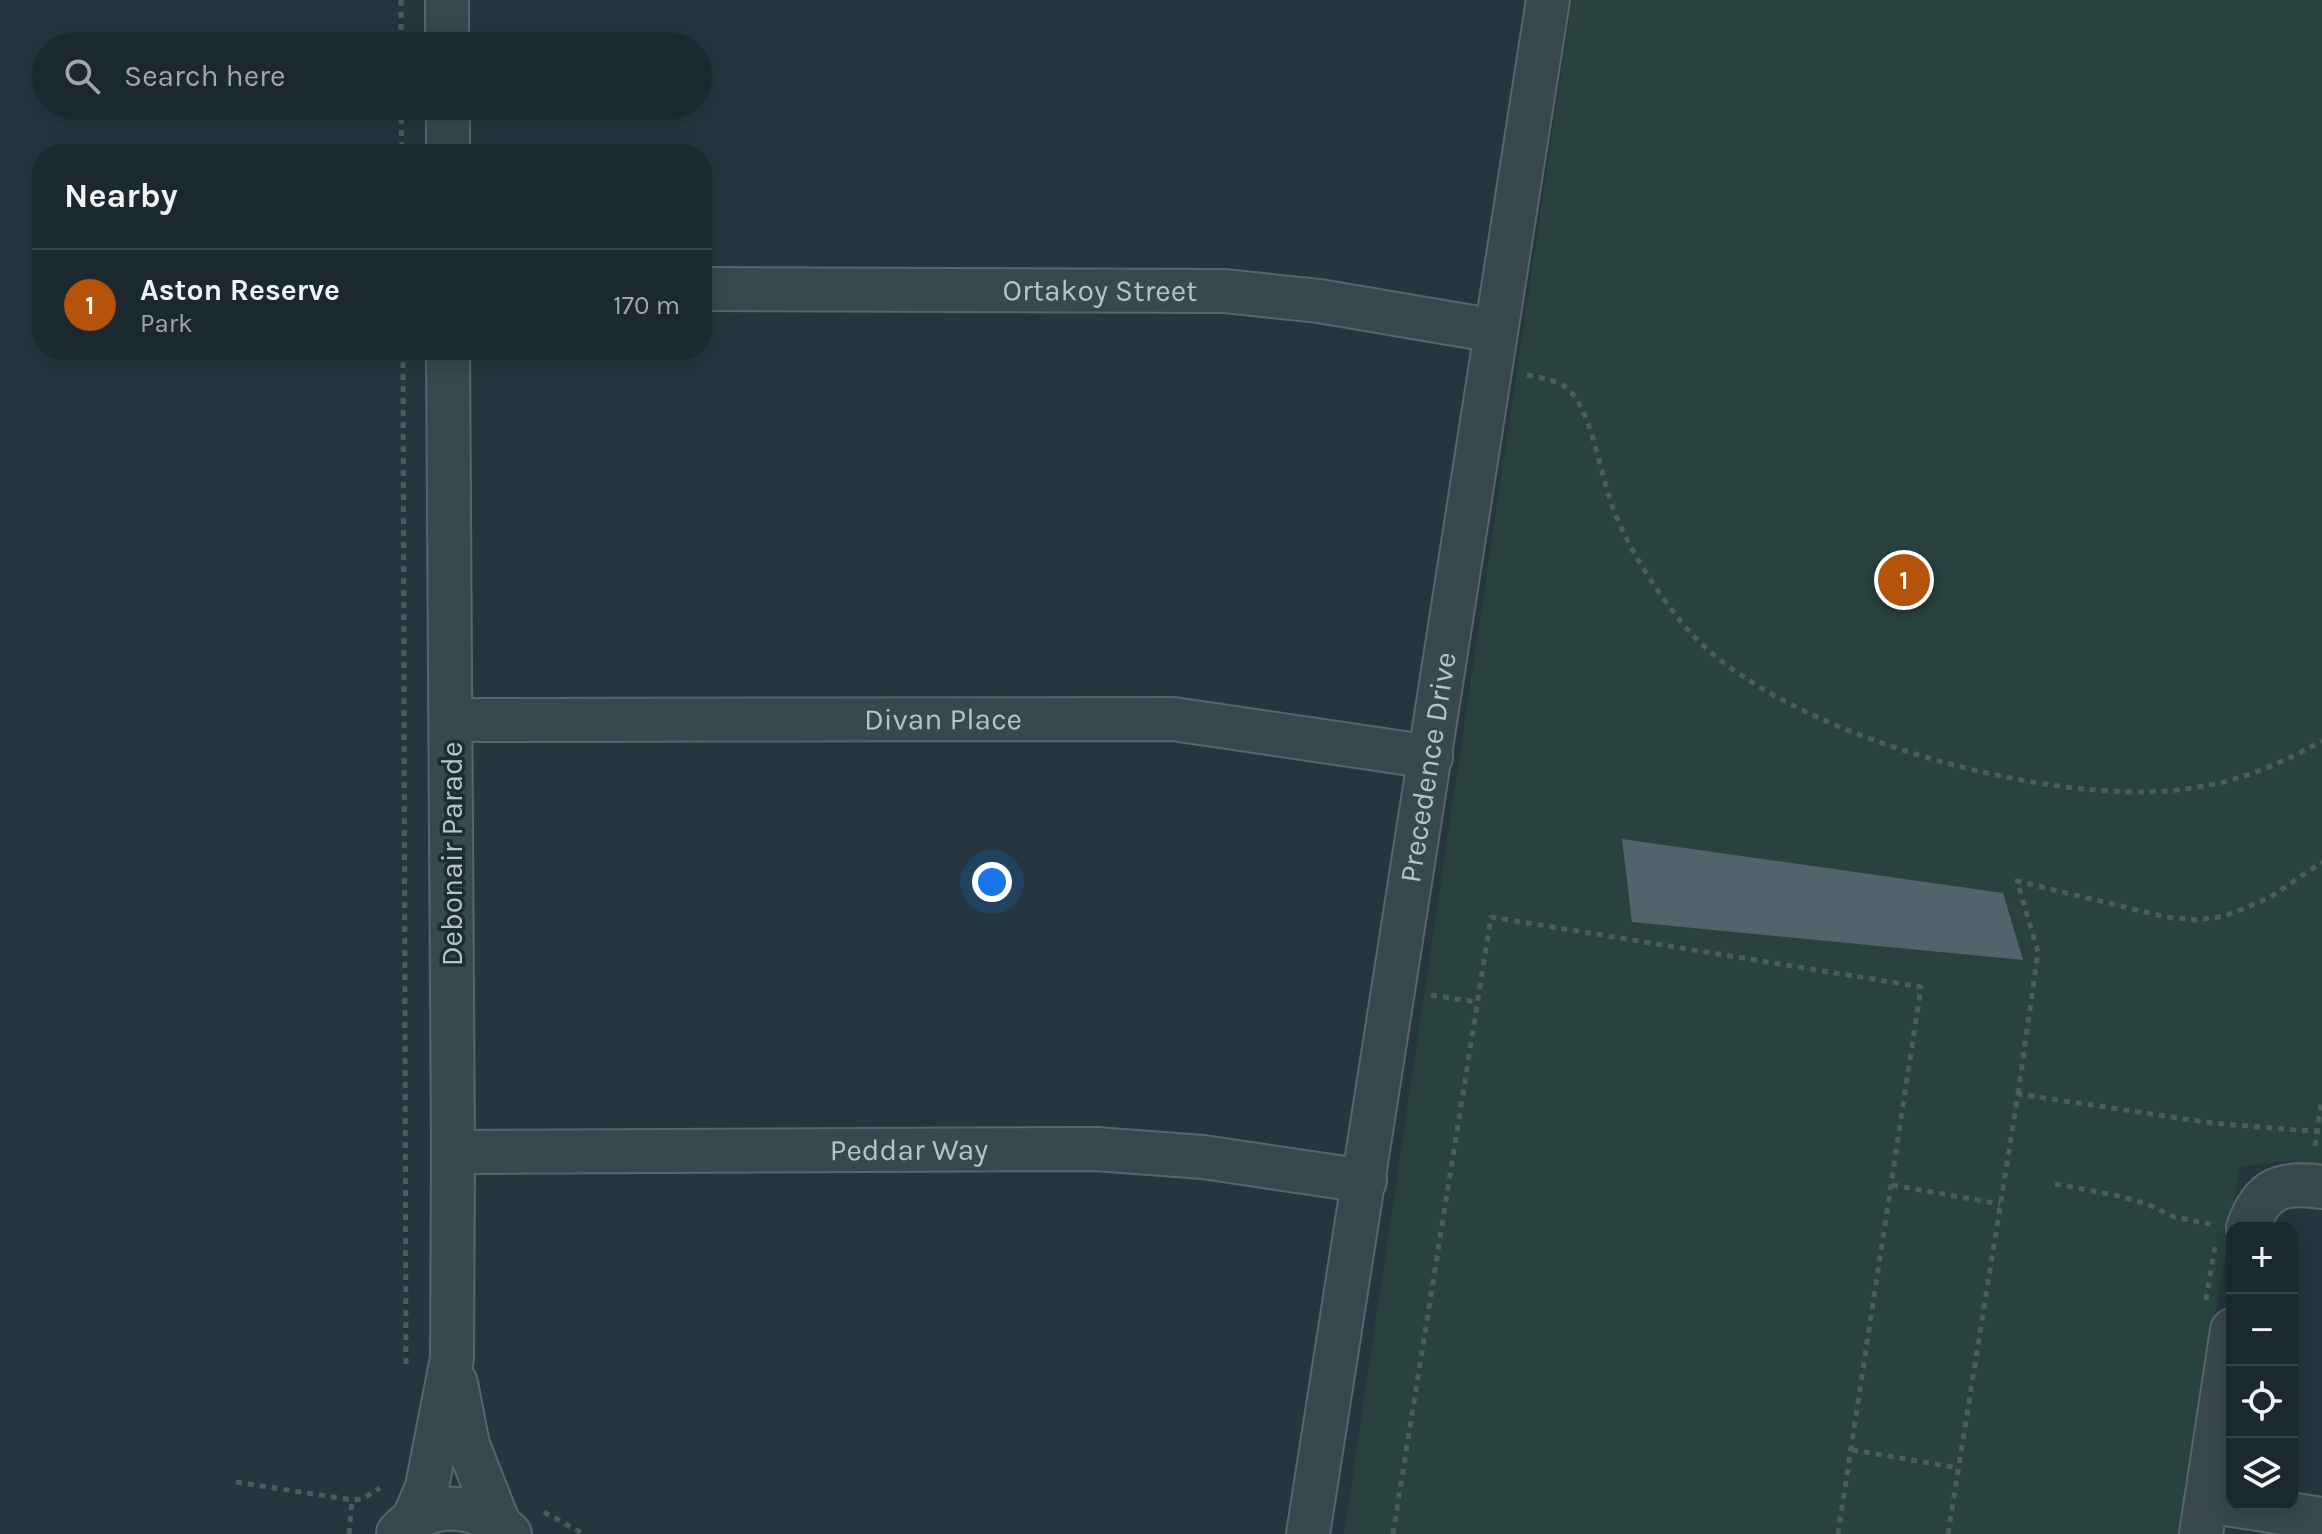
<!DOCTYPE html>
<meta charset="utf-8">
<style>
:root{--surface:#1c282f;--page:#253037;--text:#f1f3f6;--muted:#a0a6aa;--line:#3a444b;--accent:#b45309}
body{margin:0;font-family:Karla,sans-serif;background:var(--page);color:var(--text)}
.controls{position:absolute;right:24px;bottom:24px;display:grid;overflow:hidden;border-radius:16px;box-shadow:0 4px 20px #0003}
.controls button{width:72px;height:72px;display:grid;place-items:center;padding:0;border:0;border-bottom:2px solid var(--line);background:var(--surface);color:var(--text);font:40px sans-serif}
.you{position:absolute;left:992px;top:882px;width:28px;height:28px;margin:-20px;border:6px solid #fff;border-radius:50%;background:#1a73e8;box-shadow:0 0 0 12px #1a73e833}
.badge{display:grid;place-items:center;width:52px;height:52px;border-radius:50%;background:var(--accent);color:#fff;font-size:26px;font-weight:700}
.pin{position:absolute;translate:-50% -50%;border:4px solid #fff;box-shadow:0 2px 8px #0006}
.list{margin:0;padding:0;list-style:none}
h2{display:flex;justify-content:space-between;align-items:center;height:104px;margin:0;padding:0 32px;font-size:34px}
h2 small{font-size:26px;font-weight:400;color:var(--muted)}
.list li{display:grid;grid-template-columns:52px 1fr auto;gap:24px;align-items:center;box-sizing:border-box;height:112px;padding:0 32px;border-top:2px solid var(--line)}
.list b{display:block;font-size:30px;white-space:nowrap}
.list p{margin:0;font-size:26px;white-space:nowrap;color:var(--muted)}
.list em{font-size:26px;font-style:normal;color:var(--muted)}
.icon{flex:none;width:44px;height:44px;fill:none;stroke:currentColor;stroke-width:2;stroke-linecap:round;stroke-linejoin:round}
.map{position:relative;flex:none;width:2322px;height:1534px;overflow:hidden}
.search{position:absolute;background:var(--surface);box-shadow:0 4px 20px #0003;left:32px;top:32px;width:680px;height:88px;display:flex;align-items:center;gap:20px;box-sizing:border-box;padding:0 28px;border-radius:44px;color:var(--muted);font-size:30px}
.panel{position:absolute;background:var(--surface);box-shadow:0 4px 20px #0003;left:32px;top:144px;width:680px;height:216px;border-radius:32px}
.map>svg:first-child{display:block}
.green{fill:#29423f}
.building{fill:#52636c}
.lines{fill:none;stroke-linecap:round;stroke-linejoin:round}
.minor-casing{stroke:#58656d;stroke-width:46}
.path{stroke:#495e5c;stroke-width:5;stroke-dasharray:6 6;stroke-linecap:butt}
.minor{stroke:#3a474f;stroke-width:42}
.labels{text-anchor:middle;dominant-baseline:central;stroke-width:7;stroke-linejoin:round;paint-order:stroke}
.street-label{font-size:30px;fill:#b7c2ca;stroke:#1f2c34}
</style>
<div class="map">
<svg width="2322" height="1534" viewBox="0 0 2322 1534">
<rect width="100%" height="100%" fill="#26363f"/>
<path class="green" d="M1572 0H2322V1167L2285 1161 2240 1167 2178 1534H1344Z"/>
<path class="building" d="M1622 839 2003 893 2023 960 1632 922Z"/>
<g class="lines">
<defs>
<g id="minor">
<path d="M447 0V46"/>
<path d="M448 106V154"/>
<path id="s1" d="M702 289 1225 291 1319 301 1496 331"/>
<path id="s2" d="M451 720 1173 719 1431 757"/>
<path id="s3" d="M453 1152 1096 1149 1203 1157 1365 1181"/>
<path d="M2248 1228C2261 1189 2281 1181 2322 1187"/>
<path d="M456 1383 468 1445 499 1524"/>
<path d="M2206 1501 2322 1519"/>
<path d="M413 1520 427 1487 452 1358 453 1152 448 350"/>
<path d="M398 1533C429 1498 479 1503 510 1534"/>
<path id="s4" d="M1308 1534 1548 0"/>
<path d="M2201 1534 2232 1330"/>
</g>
</defs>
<use href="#minor" class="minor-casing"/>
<path class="path" d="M401 0V46
M401 106 402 154
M403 350 406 1369
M1527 375C1542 378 1561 380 1571 392 1593 417 1601 478 1614 511 1630 551 1656 591 1683 624 1771 733 2051 808 2186 789 2239 782 2276 766 2322 741
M1431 995 1476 1002
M2018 1094 2038 952 2017 881 2166 917 2197 920 2225 916 2269 898 2322 862
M2315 1146 2322 1099
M2055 1184 2115 1195 2147 1204 2174 1217 2210 1224
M1892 1185 2000 1204
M2206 1300 2215 1247
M1852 1450 1958 1468
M236 1482 352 1500 362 1499 380 1488
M544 1512 584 1534
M349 1534 352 1500
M1393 1534 1491 917 1921 987 1838 1534
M1948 1534 2018 1094 2212 1123 2322 1132"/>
<use href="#minor" class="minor"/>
</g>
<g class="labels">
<g class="street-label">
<text stroke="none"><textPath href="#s1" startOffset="398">Ortakoy Street</textPath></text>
<text stroke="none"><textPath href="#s2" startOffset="492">Divan Place</textPath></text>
<text stroke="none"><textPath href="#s4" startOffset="776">Precedence Drive</textPath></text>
<text transform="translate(452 854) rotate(-90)">Debonair Parade</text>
<text stroke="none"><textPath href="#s3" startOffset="456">Peddar Way</textPath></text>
</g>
</g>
</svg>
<div class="controls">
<button>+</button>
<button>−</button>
<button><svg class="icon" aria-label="locate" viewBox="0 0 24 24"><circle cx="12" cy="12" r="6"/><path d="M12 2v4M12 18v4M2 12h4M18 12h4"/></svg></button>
<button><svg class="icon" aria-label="layers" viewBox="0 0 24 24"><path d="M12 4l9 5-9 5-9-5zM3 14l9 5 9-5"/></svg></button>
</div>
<div class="you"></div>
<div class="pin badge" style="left:1904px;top:580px">1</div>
<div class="search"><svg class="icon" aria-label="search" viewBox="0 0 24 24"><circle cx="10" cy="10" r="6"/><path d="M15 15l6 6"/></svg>Search here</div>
<section class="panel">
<h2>Nearby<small></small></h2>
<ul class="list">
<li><span class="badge">1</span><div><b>Aston Reserve</b><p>Park</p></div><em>170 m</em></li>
</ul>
</section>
</div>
